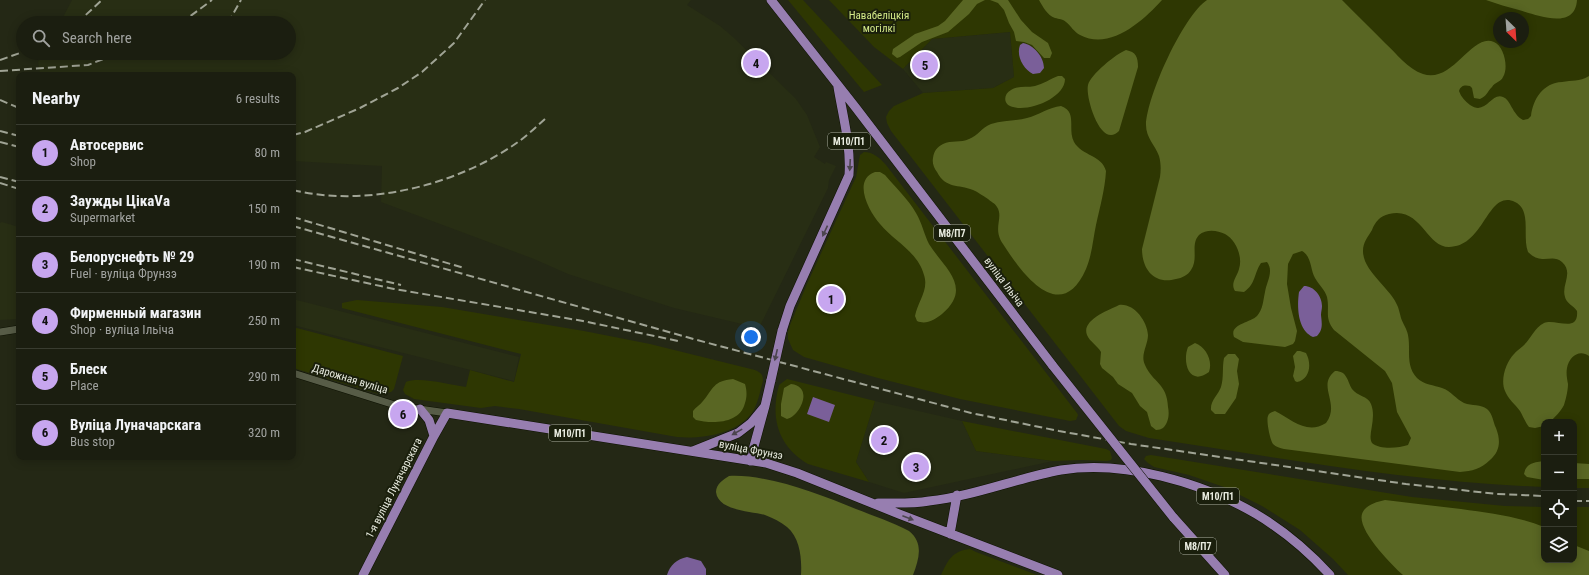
<!DOCTYPE html>
<meta charset="utf-8">
<style>
:root{--surface:#1b1e10;--page:#242719;--text:#f1f3f6;--muted:#a0a29f;--line:#393c30;--accent:#c7a6ef}
body{margin:0;font-family:"Roboto Condensed",sans-serif;background:var(--page);color:var(--text)}
.controls{position:absolute;right:12px;bottom:12px;display:grid;overflow:hidden;border-radius:8px;box-shadow:0 2px 10px #0003}
.controls button{width:36px;height:36px;display:grid;place-items:center;padding:0;border:0;border-bottom:1px solid var(--line);background:var(--surface);color:var(--text);font:20px sans-serif}
.compass{position:absolute;left:1493px;top:12px;width:36px;height:36px;border-radius:50%;background:var(--surface);box-shadow:0 2px 10px #0003;rotate:155deg}
.you{position:absolute;left:751px;top:337px;width:14px;height:14px;margin:-10px;border:3px solid #fff;border-radius:50%;background:#1a73e8;box-shadow:0 0 0 6px #1a73e833}
.badge{display:grid;place-items:center;width:26px;height:26px;border-radius:50%;background:var(--accent);color:#111;font-size:13px;font-weight:700}
.pin{position:absolute;translate:-50% -50%;border:2px solid #fff;box-shadow:0 1px 4px #0006}
.list{margin:0;padding:0;list-style:none}
h2{display:flex;justify-content:space-between;align-items:center;height:52px;margin:0;padding:0 16px;font-size:17px}
h2 small{font-size:13px;font-weight:400;color:var(--muted)}
.list li{display:grid;grid-template-columns:26px 1fr auto;gap:12px;align-items:center;box-sizing:border-box;height:56px;padding:0 16px;border-top:1px solid var(--line)}
.list b{display:block;font-size:15px;white-space:nowrap}
.list p{margin:0;font-size:13px;white-space:nowrap;color:var(--muted)}
.list em{font-size:13px;font-style:normal;color:var(--muted)}
.icon{flex:none;width:22px;height:22px;fill:none;stroke:currentColor;stroke-width:2;stroke-linecap:round;stroke-linejoin:round}
.map{position:relative;flex:none;width:1589px;height:575px;overflow:hidden}
.search{position:absolute;background:var(--surface);box-shadow:0 2px 10px #0003;left:16px;top:16px;width:280px;height:44px;display:flex;align-items:center;gap:10px;box-sizing:border-box;padding:0 14px;border-radius:22px;color:var(--muted);font-size:15px}
.panel{position:absolute;background:var(--surface);box-shadow:0 2px 10px #0003;left:16px;top:72px;width:280px;height:388px;border-radius:8px}
.map>svg:first-child{display:block}
.built{fill:#282e14}
.green{fill:#2e3702;fill-rule:evenodd}
.forest{fill:#596623}
.water{fill:#7a5f99}
.lines{fill:none;stroke-linecap:round;stroke-linejoin:round}
.tertiary-casing{stroke:#0d1102;stroke-width:8}
.primary-casing{stroke:#0d1102;stroke-width:10}
.tertiary{stroke:#575c47;stroke-width:7}
.primary{stroke:#977eb0;stroke-width:9}
.rail{stroke:#a0a495;stroke-width:2;stroke-dasharray:8 4;stroke-linecap:butt}
.primary-bridge-casing{stroke:#0d1102;stroke-width:10;stroke-linecap:butt}
.primary-bridge{stroke:#977eb0;stroke-width:9}
.oneway{fill:#4c454e}
.labels{text-anchor:middle;dominant-baseline:central;stroke-width:4;stroke-linejoin:round;paint-order:stroke}
.shield{fill:#1a1f0c;stroke:#aaaea0;stroke-width:1}
.shield-label{font-size:10px;font-weight:bold;fill:#e8ebdf}
.park-label{font-size:11px;fill:#d1e787;stroke:#1a1f0c}
.street-label{font-size:11px;fill:#e8ebdf;stroke:#1a1f0c}
</style>
<div class="map">
<svg width="1589" height="575" viewBox="0 0 1589 575">
<rect width="100%" height="100%" fill="#242815"/>
<path class="built" d="M72 0H691L687 5 720 26 733 37 796 99 807 115 820 147 814 157 825 164 826 162 836 166 829 180 828 188 759 328 674 308 568 274 534 259 381 202 382 166 293 161V75H45L40 73 38 62 44 53H289V23H60Z
M1010 32 1014 77 993 88 923 93 903 69 932 39Z
M2 222 19 227V319L0 320V223Z
M293 299 519 357 514 381 293 325Z
M875 401 962 421 976 451 1053 461 904 493 869 482 856 462Z"/>
<path class="green" d="M788 0H803L882 85 864 92Z
M829 0H1589V488H1574V422H1544V487C1411 482 1280 458 1149 438L1126 431 1119 426 891 131 887 123 886 117 889 111 894 106 923 93 993 88 1014 77 1010 32 932 39 903 69 874 47ZM1499 18H1523V42H1499Z
M864 152C873 152 880 158 886 165L1077 413 1078 415 1076 420 1070 421 960 399 878 378 804 357 793 350 788 339V332L790 325 807 284 856 177 860 155Z
M357 300 442 307 584 331 650 344 755 370C761 373 763 374 763 381 760 391 758 404 752 413 735 435 701 439 677 437L519 409 495 406 481 408 414 399 405 394 403 390 406 382C419 376 451 385 466 387L470 370 514 382 521 354 342 308V303Z
M293 327 403 356 394 389 391 392 379 394 293 368Z
M787 379 875 401 856 462 869 482 808 464C778 446 770 418 779 385Z
M962 421 1106 449 1110 451 1112 458 1111 460 1107 461 1082 460 1053 461 976 451Z
M1151 455 1412 497 1505 506 1544 507V560H1574V507H1589V575H1348L1333 559 1300 530 1262 506 1224 487 1189 475 1154 467 1148 463 1144 459 1146 456Z
M970 549 976 552 1037 575H941C948 560 952 551 970 549Z"/>
<path class="forest" d="M963 0H985L977 4 969 14 948 32 922 42 900 57 897 58 892 54 893 49 915 34 938 26 945 21Z
M990 0H1008L1021 20 1032 32 1048 43 1052 53 1050 58H1044L1032 45 1024 42 1016 41 1014 32 1009 23 1004 10 998 3Z
M1039 0H1162C1143 21 1110 51 1080 35 1074 32 1071 26 1066 22 1063 19 1059 19 1055 18 1047 15 1043 7 1039 0Z
M1207 0H1342C1356 14 1371 29 1385 43 1396 53 1408 69 1423 74 1453 84 1472 32 1494 42 1504 46 1509 68 1503 77 1501 82 1495 82 1492 87 1487 92 1487 96 1480 99L1474 98 1472 88 1470 86C1465 85 1461 85 1459 91 1461 97 1465 101 1470 105 1486 116 1491 92 1503 97 1511 100 1512 114 1523 120L1528 119 1531 116C1533 99 1543 83 1562 82 1572 80 1579 82 1589 76V356C1579 349 1569 357 1567 368 1566 373 1567 379 1568 384 1568 390 1566 399 1564 405 1561 411 1555 417 1550 422H1544V426L1535 428 1529 427C1525 422 1523 416 1520 411 1515 404 1508 399 1505 391 1500 380 1506 362 1514 354 1516 351 1520 349 1523 346 1531 339 1534 328 1544 323 1555 318 1579 334 1577 311 1574 306 1566 303 1565 297 1561 285 1574 273 1562 262 1552 253 1542 266 1528 252 1522 236 1532 210 1515 202 1487 189 1485 247 1449 247 1426 247 1421 206 1389 214 1380 216 1375 222 1372 230 1368 237 1363 242 1363 251 1363 272 1391 288 1398 307 1399 310 1400 314 1401 318 1403 324 1407 329 1408 335 1411 350 1405 365 1417 378 1424 385 1434 385 1442 388 1451 391 1456 399 1464 403 1472 406 1481 404 1487 409 1493 414 1493 422 1496 428 1501 441 1500 451 1490 460 1481 469 1472 471 1460 472L1284 449C1280 448 1276 447 1273 444 1270 440 1266 420 1268 416 1269 413 1272 412 1275 411 1292 420 1307 435 1326 423 1341 403 1316 386 1335 371 1347 371 1347 380 1352 389 1357 396 1368 396 1371 404 1377 419 1367 435 1372 443 1380 450 1399 448 1408 445L1411 438 1397 412 1392 383 1385 371 1334 330C1324 317 1330 311 1327 297 1325 290 1319 285 1315 278 1310 269 1312 257 1302 251L1293 254 1288 264 1287 284 1291 308 1297 331 1295 341 1293 344 1285 347 1243 342 1234 337C1229 324 1250 323 1257 316 1263 309 1263 301 1265 292 1266 285 1270 278 1270 271 1270 267 1269 265 1267 262L1261 263C1254 273 1256 284 1244 292L1235 291C1230 283 1237 277 1239 269 1243 257 1236 240 1225 234 1217 230 1206 229 1199 235 1190 245 1199 258 1191 270 1188 275 1182 278 1176 279 1155 285 1142 270 1142 249L1160 177C1161 170 1161 163 1159 156 1155 145 1146 138 1146 125 1147 96 1183 16 1207 0Z
M1486 0H1577C1575 31 1536 15 1519 10 1508 7 1497 4 1486 0Z
M1126 50C1136 52 1138 57 1138 67L1119 131C1101 150 1085 97 1088 85 1091 74 1116 54 1126 50Z
M1058 76H1062L1065 79C1065 98 1029 112 1013 107 1003 105 1003 94 1011 90 1019 85 1027 88 1035 86 1043 84 1050 79 1058 76Z
M1061 106C1078 112 1067 129 1074 142 1082 156 1102 155 1106 171 1105 189 1100 207 1096 225 1093 239 1092 255 1086 269 1061 326 1022 274 1003 244 992 228 1004 218 997 207 995 203 991 202 988 199 983 196 978 192 973 190 958 184 946 189 937 172 934 168 932 163 933 158 934 151 937 147 943 144 951 140 961 143 969 139 978 136 982 127 991 124 1003 120 1016 121 1027 118 1039 115 1049 107 1061 106Z
M875 172H880L885 175C895 187 908 199 916 213 922 223 924 234 929 244 943 267 974 287 942 314 934 320 926 325 917 321L915 316C918 301 929 290 924 275 918 252 894 241 880 224 869 212 852 180 875 172Z
M1119 305C1134 303 1147 321 1148 335 1148 345 1140 355 1145 365 1153 383 1167 383 1168 407 1169 412 1169 417 1167 422 1165 427 1162 430 1156 430L1151 426 1147 412 1140 406 1132 393 1118 384 1113 377 1102 368 1100 364 1101 352C1097 345 1090 342 1087 335 1081 320 1109 310 1119 305Z
M1195 343C1206 347 1213 361 1209 372 1189 387 1182 362 1188 347Z
M1297 351H1300L1306 353C1312 364 1310 379 1297 382L1295 381 1293 376 1295 367 1293 356Z
M1228 354H1235L1239 359 1237 371 1239 384 1236 398 1225 414H1215L1211 410C1210 401 1218 395 1221 387 1224 377 1222 368 1224 358Z
M733 379 745 384C747 391 747 397 745 403 740 424 712 424 696 420L693 417V411C696 407 700 405 703 401 714 388 713 381 733 379Z
M791 384C815 387 799 417 787 419L781 416V404L784 388Z
M1544 461V480L1527 477 1524 474C1526 463 1535 462 1544 461Z
M1574 463 1589 464V479H1574Z
M729 476C768 474 819 494 856 509 874 516 892 522 909 531 924 543 919 559 913 575H801C802 558 800 538 787 527 781 522 773 518 765 515 751 511 718 511 716 492 716 484 723 480 729 476Z
M1385 500C1410 503 1435 506 1461 509 1489 513 1517 516 1544 527V560H1574V545L1589 551V575H1403C1392 565 1357 530 1362 514 1365 505 1376 502 1385 500Z"/>
<path class="water" d="M1023 43C1034 45 1044 57 1044 68L1040 73 1033 74C1023 69 1016 56 1020 45Z
M1304 286C1314 286 1322 296 1322 306 1322 309 1321 312 1321 315 1322 324 1323 330 1317 336L1313 337C1297 330 1297 306 1299 292Z
M813 397 835 405 829 422 807 414Z
M687 557 701 561 706 569V575H667C670 565 677 559 687 557Z"/>
<g class="lines">
<defs>
<path id="tertiary" d="M0 332 19 329
M293 373 398 406 447 413"/>
<path id="primary" d="M771 0 856 108 1053 366
M782 331 790 306 849 175C851 145 843 117 838 87
M420 409 429 420 434 436
M693 451 738 433 751 423 765 406
M750 461 765 406 771 380
M878 503C895 503 912 504 929 501 974 496 1017 478 1061 470 1123 460 1202 482 1256 514 1283 530 1309 552 1330 575
M1173 517 1225 575
M950 534 957 495
M363 575 434 436 447 413 766 463 797 473 899 514 1058 575"/>
</defs>
<use href="#tertiary" class="tertiary-casing"/>
<use href="#primary" class="primary-casing"/>
<use href="#tertiary" class="tertiary"/>
<use href="#primary" class="primary"/>
<path class="rail" d="M77 23 102 0
M181 23 212 0
M228 23 241 0
M0 60 23 52
M0 71 88 65 119 53
M0 100 19 108
M0 131 19 136
M293 135 305 132 360 108 398 88 422 72 454 43 485 0
M0 142 19 147
M0 177 19 182
M0 183 19 189
M293 190C366 208 458 185 518 142 528 135 537 126 546 118
M293 217 464 268
M293 226 697 340 971 413 1059 431 1131 444 1406 484 1497 494 1544 496
M293 259 401 285
M293 267 394 289 583 321 678 341
M1574 501H1589"/>
<defs>
<path id="primary-bridge" d="M1053 366 1173 517
M771 380 782 331"/>
</defs>
<use href="#primary-bridge" class="primary-bridge-casing"/>
<use href="#primary-bridge" class="primary-bridge"/>
</g>
<defs><path id="oneway-solid" d="M-6-.8H1V-3.2L6.5 0L1 3.2V.8H-6Z"/></defs>
<g class="oneway">
<use href="#oneway-solid" transform="translate(850 165) rotate(93)"/>
<use href="#oneway-solid" transform="translate(825 231) rotate(115)"/>
<use href="#oneway-solid" transform="translate(776 355) rotate(103)"/>
<use href="#oneway-solid" transform="translate(737 432) rotate(151)"/>
<use href="#oneway-solid" transform="translate(908 518) rotate(21)"/>
</g>
<g class="labels">
<g class="shield">
<rect x="828" y="133" width="42" height="16" rx="3"/>
<rect x="934" y="225" width="36" height="16" rx="3"/>
<rect x="549" y="425" width="42" height="16" rx="3"/>
<rect x="1197" y="488" width="42" height="16" rx="3"/>
<rect x="1180" y="538" width="36" height="16" rx="3"/>
</g>
<g class="shield-label">
<text x="849" y="141">М10/П1</text>
<text x="952" y="233">М8/П7</text>
<text x="570" y="433">М10/П1</text>
<text x="1218" y="496">М10/П1</text>
<text x="1198" y="546">М8/П7</text>
</g>
<g class="park-label">
<text x="879" y="15">Навабеліцкія<tspan x="879" dy="13">могілкі</tspan></text>
</g>
<g class="street-label">
<text transform="translate(1004 282) rotate(53)">вуліца Ільіча</text>
<text transform="translate(350 379) rotate(17)">Дарожная вуліца</text>
<text transform="translate(751 450) rotate(11)">вуліца Фрунзэ</text>
<text transform="translate(394 488) rotate(-63)">1-я вуліца Луначарскага</text>
</g>
</g>
</svg>
<div class="controls">
<button>+</button>
<button>−</button>
<button><svg class="icon" aria-label="locate" viewBox="0 0 24 24"><circle cx="12" cy="12" r="6"/><path d="M12 2v4M12 18v4M2 12h4M18 12h4"/></svg></button>
<button><svg class="icon" aria-label="layers" viewBox="0 0 24 24"><path d="M12 4l9 5-9 5-9-5zM3 14l9 5 9-5"/></svg></button>
</div>
<svg class="compass" viewBox="-18 -18 36 36"><path d="M0-13l5 13h-10z" fill="#e53935"/><path d="M0 13l5-13h-10z" fill="#a0a29f"/></svg>
<div class="you"></div>
<div class="pin badge" style="left:831px;top:299px">1</div>
<div class="pin badge" style="left:884px;top:440px">2</div>
<div class="pin badge" style="left:916px;top:467px">3</div>
<div class="pin badge" style="left:756px;top:63px">4</div>
<div class="pin badge" style="left:925px;top:65px">5</div>
<div class="pin badge" style="left:403px;top:414px">6</div>
<div class="search"><svg class="icon" aria-label="search" viewBox="0 0 24 24"><circle cx="10" cy="10" r="6"/><path d="M15 15l6 6"/></svg>Search here</div>
<section class="panel">
<h2>Nearby<small>6 results</small></h2>
<ul class="list">
<li><span class="badge">1</span><div><b>Автосервис</b><p>Shop</p></div><em>80 m</em></li>
<li><span class="badge">2</span><div><b>Заужды ЦікаVа</b><p>Supermarket</p></div><em>150 m</em></li>
<li><span class="badge">3</span><div><b>Белоруснефть № 29</b><p>Fuel · вуліца Фрунзэ</p></div><em>190 m</em></li>
<li><span class="badge">4</span><div><b>Фирменный магазин</b><p>Shop · вуліца Ільіча</p></div><em>250 m</em></li>
<li><span class="badge">5</span><div><b>Блеск</b><p>Place</p></div><em>290 m</em></li>
<li><span class="badge">6</span><div><b>Вуліца Луначарскага</b><p>Bus stop</p></div><em>320 m</em></li>
</ul>
</section>
</div>
